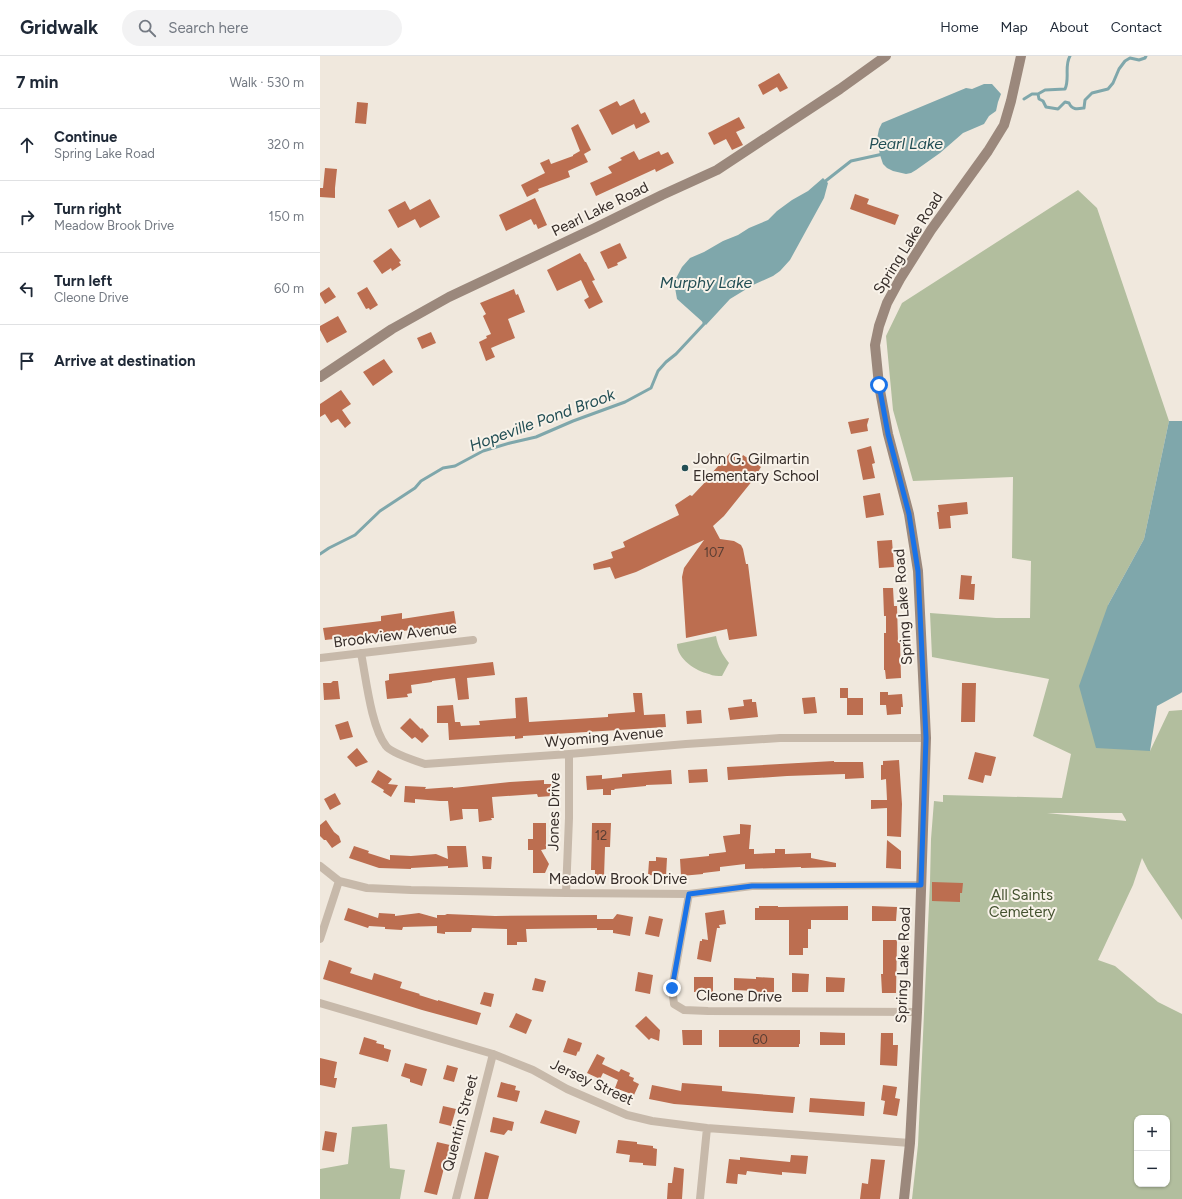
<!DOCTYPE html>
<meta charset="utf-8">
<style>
:root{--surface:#fff;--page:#f2f2f3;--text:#1f2937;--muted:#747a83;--line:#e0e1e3}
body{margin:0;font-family:Figtree,sans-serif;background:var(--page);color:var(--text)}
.controls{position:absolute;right:12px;bottom:12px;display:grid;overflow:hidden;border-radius:8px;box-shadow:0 1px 3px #0004}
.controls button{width:36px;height:36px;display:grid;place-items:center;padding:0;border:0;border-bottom:1px solid var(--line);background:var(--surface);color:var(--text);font:20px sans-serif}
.stop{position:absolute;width:12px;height:12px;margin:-9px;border:3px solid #1a73e8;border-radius:50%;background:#fff}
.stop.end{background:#1a73e8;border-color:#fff;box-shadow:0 1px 4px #0008}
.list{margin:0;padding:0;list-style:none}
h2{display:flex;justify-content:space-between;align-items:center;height:52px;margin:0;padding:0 16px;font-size:17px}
h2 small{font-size:13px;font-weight:400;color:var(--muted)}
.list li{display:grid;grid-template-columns:26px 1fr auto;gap:12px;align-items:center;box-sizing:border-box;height:72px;padding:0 16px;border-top:1px solid var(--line)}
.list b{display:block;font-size:15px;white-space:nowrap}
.list p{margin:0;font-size:13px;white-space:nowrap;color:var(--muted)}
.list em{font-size:13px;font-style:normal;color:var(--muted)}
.icon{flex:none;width:22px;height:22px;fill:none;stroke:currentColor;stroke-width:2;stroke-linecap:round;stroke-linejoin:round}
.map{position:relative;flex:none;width:862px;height:1143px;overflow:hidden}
header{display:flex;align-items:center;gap:24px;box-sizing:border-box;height:56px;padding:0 20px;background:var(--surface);border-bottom:1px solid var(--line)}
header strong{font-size:19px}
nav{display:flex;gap:22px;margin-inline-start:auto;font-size:14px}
.search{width:280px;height:36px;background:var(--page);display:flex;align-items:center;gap:10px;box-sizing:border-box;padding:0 14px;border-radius:22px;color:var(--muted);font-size:15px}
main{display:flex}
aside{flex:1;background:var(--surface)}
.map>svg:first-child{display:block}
.green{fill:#b2be9e;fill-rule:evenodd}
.water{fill:#7fa7ab}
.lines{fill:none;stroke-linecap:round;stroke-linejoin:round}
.stream{stroke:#7fa7ab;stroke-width:3}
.building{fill:#bc6e50}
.street{stroke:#c7b9aa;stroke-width:8}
.secondary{stroke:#9b887c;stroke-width:10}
.route{stroke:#1a73e8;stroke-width:5}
.poi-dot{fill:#224e54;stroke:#f8f2e9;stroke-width:1.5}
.labels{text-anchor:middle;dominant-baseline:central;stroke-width:4;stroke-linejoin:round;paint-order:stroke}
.number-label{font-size:13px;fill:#583d33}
.street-label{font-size:15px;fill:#362d29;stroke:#f8f2e9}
.poi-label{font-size:15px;fill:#362d29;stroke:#f8f2e9;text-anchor:start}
.park-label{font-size:15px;fill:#44522f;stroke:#f8f2e9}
.water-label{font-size:16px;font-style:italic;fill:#224e54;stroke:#f8f2e9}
</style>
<header>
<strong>Gridwalk</strong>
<div class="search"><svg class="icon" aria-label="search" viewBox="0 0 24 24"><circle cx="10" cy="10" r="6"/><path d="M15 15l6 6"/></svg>Search here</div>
<nav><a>Home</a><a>Map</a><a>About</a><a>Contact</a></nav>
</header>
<main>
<aside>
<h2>7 min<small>Walk · 530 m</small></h2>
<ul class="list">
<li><svg class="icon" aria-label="ahead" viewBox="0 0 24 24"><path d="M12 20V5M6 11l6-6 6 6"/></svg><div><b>Continue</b><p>Spring Lake Road</p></div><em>320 m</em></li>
<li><svg class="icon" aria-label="right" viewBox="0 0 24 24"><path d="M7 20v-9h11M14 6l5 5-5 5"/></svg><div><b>Turn right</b><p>Meadow Brook Drive</p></div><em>150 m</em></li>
<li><svg class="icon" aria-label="left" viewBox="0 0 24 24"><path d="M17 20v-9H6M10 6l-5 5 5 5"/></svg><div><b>Turn left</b><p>Cleone Drive</p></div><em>60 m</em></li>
<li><svg class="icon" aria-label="arrive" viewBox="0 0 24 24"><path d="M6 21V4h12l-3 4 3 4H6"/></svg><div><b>Arrive at destination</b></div></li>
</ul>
</aside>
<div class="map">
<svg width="862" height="1143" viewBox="0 0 862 1143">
<rect width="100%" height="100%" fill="#f0e8dd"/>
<path class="green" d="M758 134 777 152 849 365 824 483 788 549 830 695 849 655 862 654V864L828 814 822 802 813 829 778 904 795 910 838 946 862 958V1143H592L598 1089 610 826 611 783 614 745 623 746V739L742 742 751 698 713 680 729 623 612 601 610 557 676 562H710L711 505 692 502 693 421 593 425 573 354 566 280 582 247ZM727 757H802L806 764V765ZM817 1062H847V1128H817Z
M396 580C398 591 402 598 409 607L402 620C398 620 393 620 389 618 376 615 357 603 357 588Z
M67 1068 70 1112 85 1114 80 1143H0V1113L28 1108 32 1071Z"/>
<path class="water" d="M664 28H672L681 38 678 46 676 55 669 60 664 68 643 77 620 97 596 114 591 117 586 118 573 115 567 112 563 108 560 99 557 83 559 73 562 67 646 32 652 33Z
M503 122 508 127 504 142 470 204 460 215 453 220 433 229 410 243 386 269 357 243 354 226 362 211 370 202 384 196 403 185 418 179 429 172 448 164 457 155 472 144 488 135Z
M849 365H862V636L861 637 837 650 830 695 776 692 759 630 788 549 824 483Z"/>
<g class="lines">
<path class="stream" d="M718 38 719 43 723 45 726 51 738 53 745 46 749 47C752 54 757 53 764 52L765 44 772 37 788 33 793 27 799 13 805 5 810 2 819 4 825 2 826 0
M718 38 725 34 745 33C750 23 744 10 750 0
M704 43 712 38H718
M503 127 531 105 563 98
M0 498 9 492 35 479 60 455 95 432 101 425 123 412 135 410 163 395 190 387 216 381 253 365 305 346 331 332 338 315 346 306 356 298 384 268V264"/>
</g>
<path class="building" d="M459 17 468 32 460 36 457 31 443 39 438 29Z
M314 43 321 58 325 56 330 66 316 73 314 68 292 79 279 54 297 45 300 50Z
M37 46 48 47 46 68 35 67Z
M419 61 425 72 416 76 423 89 412 94 406 83 394 89 388 77Z
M258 68 271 94 264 98 268 106 248 115 250 121 218 133 219 135 207 141 201 129 225 117 220 107 229 103 231 108 253 100V99L260 95 251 72Z
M314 95 319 104 339 95 341 99 348 96 354 107 336 116 335 113 276 140 270 127 292 117 288 111 302 104 300 102Z
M5 112 17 113 15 132V142L0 141V132H3Z
M535 138 549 143 547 148 579 159 575 169 530 153Z
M215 142 227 169 218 173 216 168 214 169 211 163 186 175 179 159Z
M110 143 120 161 100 172 95 163 78 172 68 154 85 145 90 154Z
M300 187 307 202 297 207 298 209 288 213 280 196Z
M71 192 81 205 79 206 81 209 72 215 71 212 62 218 53 205Z
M260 197 265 206H266L275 224 272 225 283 246 269 253 264 244 269 241 261 224 237 235 227 214Z
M9 231 16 241 5 248 0 239V237Z
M47 231 58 249 50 254 49 252 46 253 37 237Z
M194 233 196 239 198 238 205 256 188 263 195 282 171 292 175 301 166 305 159 286 167 282 166 280 171 278 163 260 166 258 160 247Z
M18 260 27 276 7 287 0 274V270Z
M111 276 116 287 102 293 97 282Z
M64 303 73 316 53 330 43 316Z
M21 334 31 348 22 354 31 367 25 372 18 363 11 367 5 358 0 361V348Z
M549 362 547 369 548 375 531 378 528 366Z
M551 390 555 407 552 408 555 422 543 424 537 394Z
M410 397 420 405 423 399 441 411 433 424 404 460 393 470 400 483 414 485 421 489 423 493 426 508H428L437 580 409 584 407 573 366 582 362 521 364 512 384 484 316 516 295 523 290 511 274 514 273 508 293 502 291 496 305 491 303 486 359 459 355 449 370 439 372 440 391 420 390 419Z
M560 437 564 459 546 462 543 440Z
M647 446 648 458 630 460 631 472 619 473 617 456H619L618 449Z
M572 484 574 511 559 512 557 485Z
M641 519 652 520 651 528H655L654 544 639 543Z
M563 532H573L574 550H577L578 585H580L581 622 566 623 565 614H564V577H566V560H564Z
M134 555 136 568 91 574 5 584 3 572 61 565V560L82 557V563Z
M173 606 175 619 147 622 149 643 138 644 135 622 112 625V626L91 629 92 637 87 638 88 641 67 643 65 625 69 624V618Z
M13 625H18L20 643 4 644 3 627H11Z
M642 627H656L655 666H641Z
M520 632H528V642H520Z
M560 636H568V639L582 638 583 651H581V658L567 659 566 649H560Z
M313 637H322L324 659 345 658 346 671 203 680V682L195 683V680L129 684 128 667H134H117V650L133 649 135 666H140L141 670 160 669 159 665 196 662 195 642 207 641 209 666 288 661V658L315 656Z
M495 641 497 657 484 658 482 642Z
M527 642H543V659H527Z
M432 643V646H436L438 661 410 664 408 652 424 650 423 644Z
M381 654 382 667 367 668 366 655Z
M90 662 101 673 102 672 109 680 102 687 95 681 92 683 80 672Z
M28 665 33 681 20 684 15 669Z
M37 692 48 706 36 711 27 701Z
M655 696 676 701 671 720 665 719 663 727 648 723Z
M579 704 582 748 581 781 567 780V752L551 753V744H567L566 723 561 724V709H563V705Z
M514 705V706H543L544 722 525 723V718L467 720 408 724 407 711Z
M387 713 388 726 369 727 368 714Z
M58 714 72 723 68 728 78 729 71 741 63 736 64 734 51 726Z
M351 714 352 728 326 729V730L294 733 295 734H291V739H283V733L267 734 266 720 282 719V723L302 721V718Z
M224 724V728H231L232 740 218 741 217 738 172 741 174 762H171L172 764 159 766 158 753H142L143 763 130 765 128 745H120L95 743V747L84 746 85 730 106 731 105 733 133 731V732L190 726Z
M15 737 21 748 10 754 4 743Z
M6 764 14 776 19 780 21 786 12 792 6 784H4L0 780V769Z
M213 767H226V793L221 794 229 808 225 817H213V794H208V783H213Z
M272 767H291L290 791H285L284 821 275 820V814H271Z
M420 768 431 769 429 793H434V798L455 797V793H465V798L491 797V802L516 807V811L481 812V811L425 813V808L400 811V815L383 817V818L361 820 360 803 389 800V798L406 796 403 780 420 778Z
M567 784 581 795V813L566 812Z
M34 790 49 795 48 797 70 804V799L91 800 116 798 128 803 127 790H146L148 811 128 812V810L91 812V813L59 812 29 802Z
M162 800 172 801 171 813H163Z
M336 801 347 802 346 820 328 819 329 805H336Z
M612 826 643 827 642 837H640V846L612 845Z
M439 850H458V851L528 850V864H491V873H488V892H483V899H469V864H435V852H439Z
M552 850 577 851 576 865H552Z
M28 852 58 862 59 857 75 858V860L99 857 117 862V859H125L127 858 175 860 277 859V863H293L297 858 313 861 310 880 293 877V874H277V872L206 873 207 886H197V889H187V873L152 872 151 876H125V878L117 877V870L83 871 82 874 65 873V871L49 870 48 872 24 864Z
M404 854 406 868 399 869 400 872H397L391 906 377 903 380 885H382V883L388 884 385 857Z
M329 860 343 863 339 881 325 878Z
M563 884H577L576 937H562L561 918H563Z
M9 904 32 912 30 917 52 924 54 917 82 926 80 932 100 938 99 939 118 945V944L161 957 157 969 102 954 3 923Z
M318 916 333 919 330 938 315 935Z
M472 917 489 918 488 936H472Z
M374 921H393V936H374Z
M436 921 454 922V936H436V935L414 934V922L436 923Z
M506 921 525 922 524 936H506Z
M215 922 226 925 223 936 212 934Z
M164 936 174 938 171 951 160 948Z
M196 957 212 964 206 978 189 971Z
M326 960 340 974 339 985 331 982 329 984 315 970Z
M362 974H382V989H363Z
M399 974H480V988H479V991H399Z
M500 976 525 977V989H500Z
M561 977H573V989H578L577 1010 560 1009Z
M44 981 57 985 56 987 64 989V992L71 994 68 1006 39 998Z
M248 982 262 987 259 996 258 995 256 1000 243 996Z
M277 998 285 1002 282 1008 299 1016 301 1013 310 1017 309 1020 314 1022 313 1025 319 1028 314 1039 295 1032 298 1024 283 1017 280 1023 267 1017Z
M0 1002 17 1006 14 1022H17L15 1032 0 1029Z
M85 1007 107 1013 102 1030 90 1026V1023L81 1020Z
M127 1009 138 1012 134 1026 123 1023Z
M181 1026 196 1030 195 1034 200 1035 197 1046 177 1041Z
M362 1027 402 1030V1035L412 1036 475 1041 473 1057 354 1048 329 1043 332 1029 361 1035Z
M563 1029 577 1031 575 1042 580 1043 577 1060 563 1058 565 1045 561 1044Z
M490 1042 545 1046 544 1060 489 1056Z
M123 1050 136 1053 131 1070 119 1067Z
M225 1054 260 1065 256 1078 220 1067Z
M173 1061 194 1066 192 1075 188 1074 184 1079 170 1076Z
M5 1075 17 1077 14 1096 2 1094Z
M298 1084 317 1086V1088L333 1090V1092L337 1093 336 1110 323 1109V1107L309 1106 310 1099 296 1097Z
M117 1086 130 1089 117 1139 104 1136Z
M165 1096 179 1100 168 1143H154Z
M471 1099 488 1100 486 1118 462 1116V1119L427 1115 426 1119 418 1118 417 1128 406 1127 409 1103 420 1104V1101L470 1106Z
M551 1103 565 1104 560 1143H540L542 1127 548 1128Z
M354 1111 364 1113 362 1143H347L348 1127H352Z"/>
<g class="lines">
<path class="street" d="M41 597C46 622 51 671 66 690 71 697 96 705 105 708L249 698 366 688 460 682H606
M0 602 153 584
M0 810 19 825 47 832 91 834 246 837 369 838 432 830 601 829
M246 837 249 762V698
M369 838 352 932 354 948 364 954 388 955 597 956
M0 883 19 825
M0 947 173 998 213 1014 247 1033 307 1059 332 1065 387 1072 590 1087
M136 1143 173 998
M380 1143 387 1072"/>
<path class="secondary" d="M0 321 72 273 129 241 275 172 342 139 397 114 520 33 566 0
M584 1143 590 1087 597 956 606 682 598 515 589 458 568 378 559 329 555 289 559 270 567 247 580 223 611 174 668 95 684 69 691 45 701 0"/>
</g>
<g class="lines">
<path class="route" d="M352 932 369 838 432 830 601 829 606 682 598 515 589 458 568 378 559 329"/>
</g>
<circle class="poi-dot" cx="365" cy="412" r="4"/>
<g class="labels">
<g class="number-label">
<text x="394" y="496">107</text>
<text x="281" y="779">12</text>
<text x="440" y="983">60</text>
</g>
<g class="street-label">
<text transform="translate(280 153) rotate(-26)">Pearl Lake Road</text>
<text transform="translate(588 187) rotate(-58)">Spring Lake Road</text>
<text transform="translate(583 551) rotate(-94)">Spring Lake Road</text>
<text transform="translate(75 579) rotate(-7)">Brookview Avenue</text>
<text transform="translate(284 681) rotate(-5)">Wyoming Avenue</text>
<text transform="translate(234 756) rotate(-89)">Jones Drive</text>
<text x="298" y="823">Meadow Brook Drive</text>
<text transform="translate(583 909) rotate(-88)">Spring Lake Road</text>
<text transform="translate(419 940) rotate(1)">Cleone Drive</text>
<text transform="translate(272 1026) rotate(25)">Jersey Street</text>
<text transform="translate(140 1067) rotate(-75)">Quentin Street</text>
</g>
<g class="poi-label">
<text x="373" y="403">John G. Gilmartin<tspan x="373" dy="17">Elementary School</tspan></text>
</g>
<g class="park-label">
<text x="702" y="839">All Saints<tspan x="702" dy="17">Cemetery</tspan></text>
</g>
<g class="water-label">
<text x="586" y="87">Pearl Lake</text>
<text x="386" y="226">Murphy Lake</text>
<text transform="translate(222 364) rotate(-20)">Hopeville Pond Brook</text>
</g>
</g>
</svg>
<div class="controls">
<button>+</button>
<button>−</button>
</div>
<div class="stop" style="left:559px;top:329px"></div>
<div class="stop end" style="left:352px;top:932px"></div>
</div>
</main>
